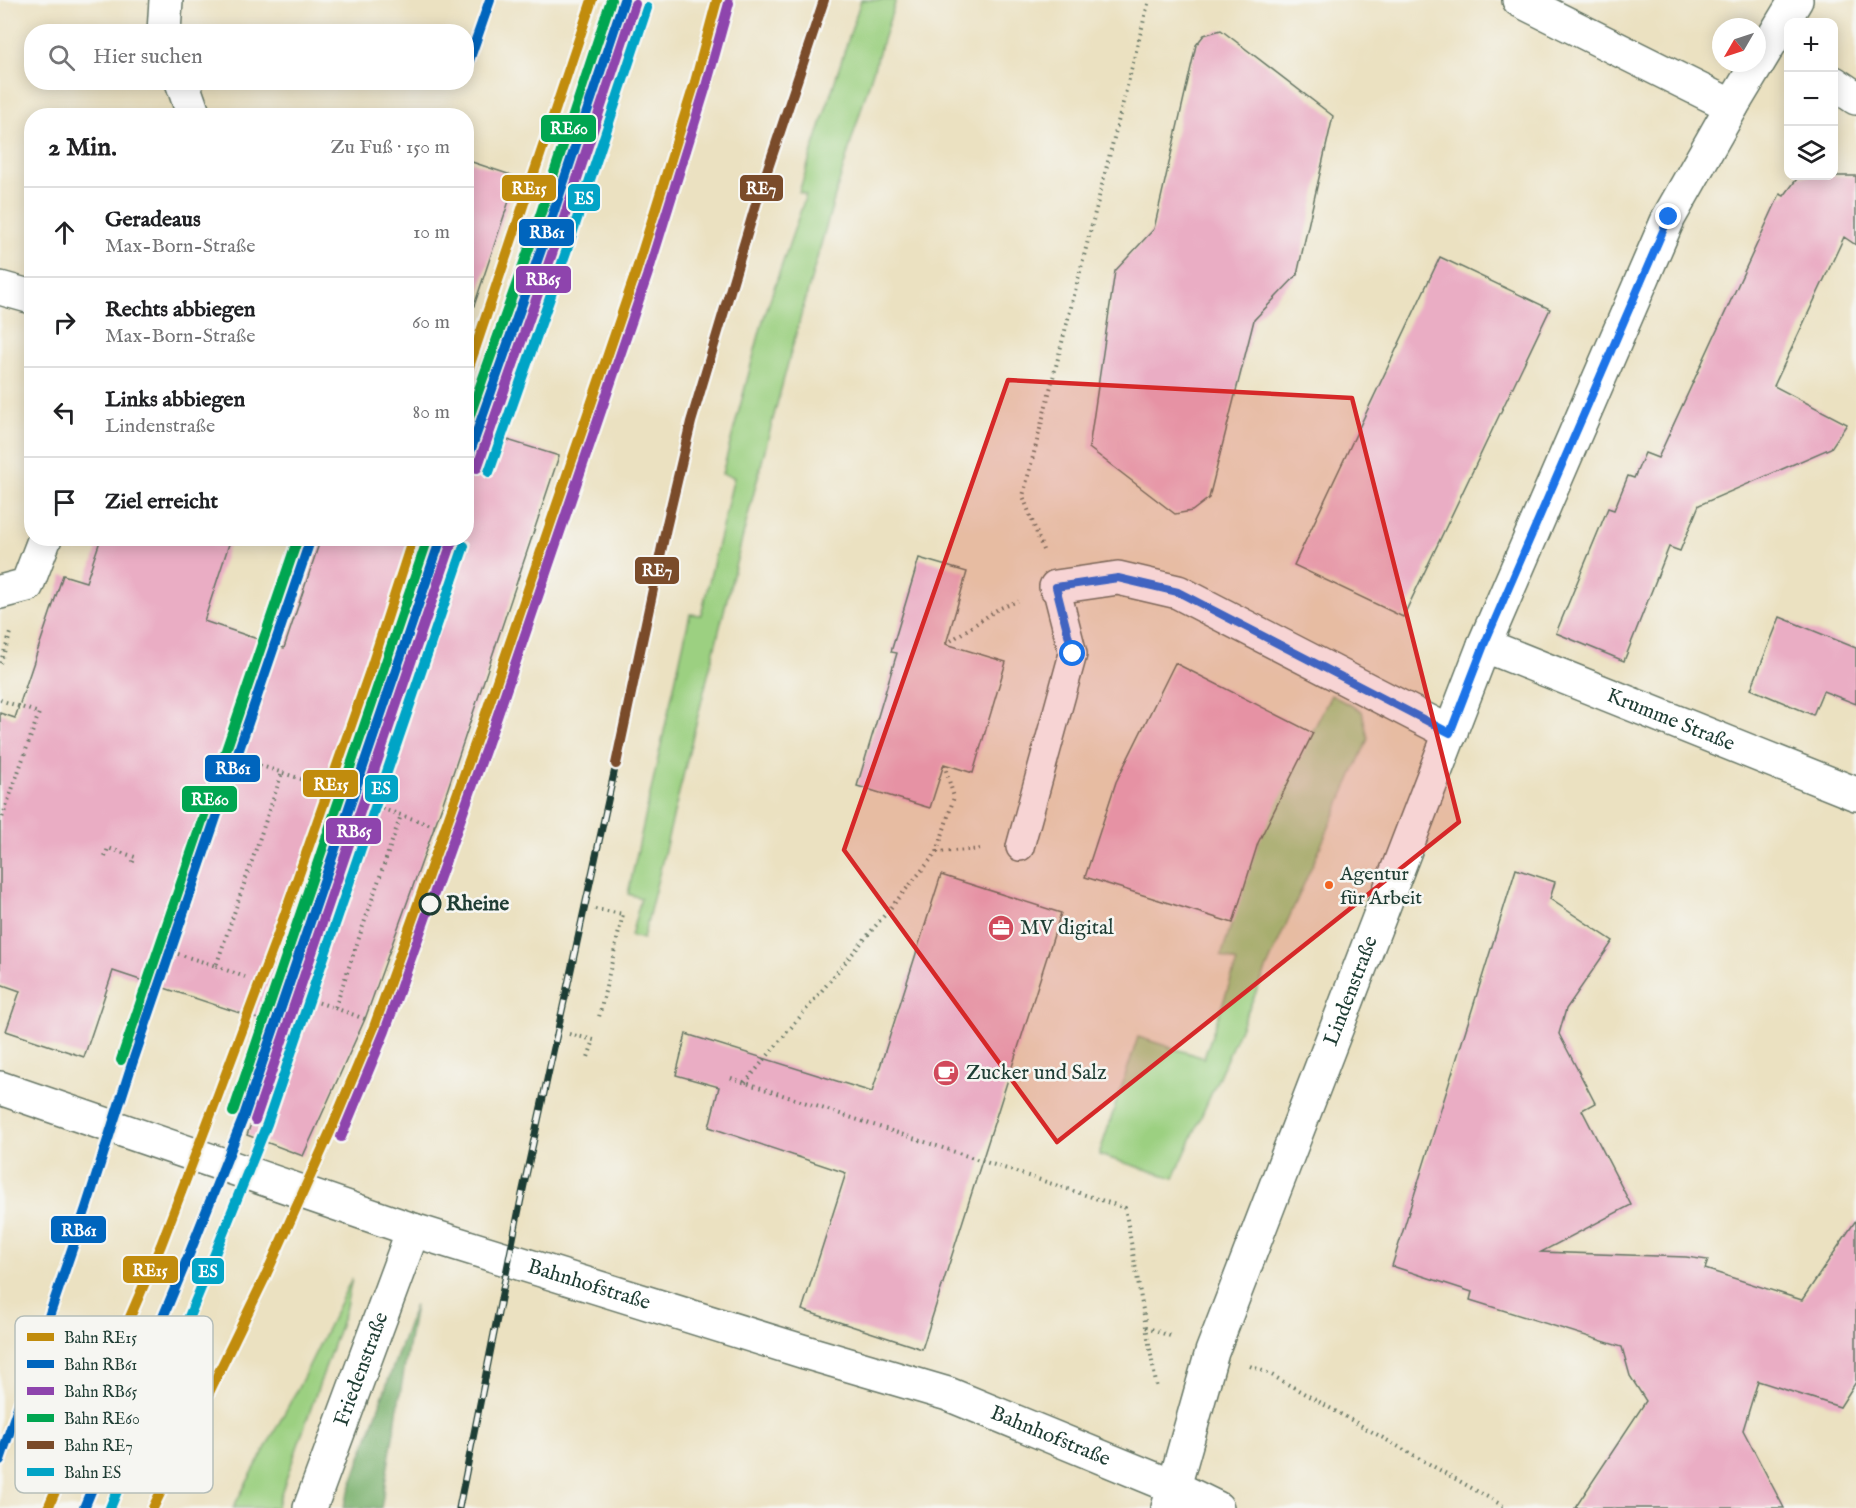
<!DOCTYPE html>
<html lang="de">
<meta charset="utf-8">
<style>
:root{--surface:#fff;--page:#f2f2f2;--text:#202124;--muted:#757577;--line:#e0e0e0}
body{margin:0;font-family:"IM FELL English",serif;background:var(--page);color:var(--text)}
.controls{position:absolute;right:18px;top:18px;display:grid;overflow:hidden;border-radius:12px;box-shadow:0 3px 15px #0003}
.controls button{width:54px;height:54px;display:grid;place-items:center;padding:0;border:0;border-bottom:2px solid var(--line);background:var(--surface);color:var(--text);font:30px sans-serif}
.compass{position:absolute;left:1712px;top:18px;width:54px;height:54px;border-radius:50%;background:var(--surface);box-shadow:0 3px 15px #0003;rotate:231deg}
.stop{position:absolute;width:18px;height:18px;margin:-14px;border:4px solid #1a73e8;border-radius:50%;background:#fff}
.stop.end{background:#1a73e8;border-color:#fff;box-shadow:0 2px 6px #0008}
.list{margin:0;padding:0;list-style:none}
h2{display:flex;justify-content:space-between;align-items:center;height:78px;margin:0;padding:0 24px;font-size:26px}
h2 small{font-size:20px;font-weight:400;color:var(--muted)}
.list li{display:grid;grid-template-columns:39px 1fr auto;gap:18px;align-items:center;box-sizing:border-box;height:90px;padding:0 24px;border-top:2px solid var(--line)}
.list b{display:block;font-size:22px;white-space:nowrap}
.list p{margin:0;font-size:20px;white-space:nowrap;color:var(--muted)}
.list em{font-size:20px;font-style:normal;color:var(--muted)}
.icon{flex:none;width:33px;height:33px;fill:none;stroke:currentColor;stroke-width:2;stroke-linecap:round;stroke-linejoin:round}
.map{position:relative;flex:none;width:1856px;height:1508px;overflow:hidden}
.search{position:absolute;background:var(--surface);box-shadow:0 3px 15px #0003;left:24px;top:24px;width:450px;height:66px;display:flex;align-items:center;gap:15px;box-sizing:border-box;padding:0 21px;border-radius:24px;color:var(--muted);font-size:22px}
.panel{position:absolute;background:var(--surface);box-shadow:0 3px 15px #0003;left:24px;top:108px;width:450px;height:438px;border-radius:24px}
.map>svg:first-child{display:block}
.green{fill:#9cd081;stroke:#5e865a;stroke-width:1.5}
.forest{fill:#7db26f;stroke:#4e7852;stroke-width:1.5}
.building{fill:#eaadc4}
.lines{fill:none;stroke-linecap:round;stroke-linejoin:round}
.service-casing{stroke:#667665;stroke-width:30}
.minor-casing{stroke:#667665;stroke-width:36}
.path{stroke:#667665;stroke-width:4;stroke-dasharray:1.5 4.5;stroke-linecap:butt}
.service{stroke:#fff;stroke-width:27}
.minor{stroke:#fff;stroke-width:33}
.rail-casing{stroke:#1f3d34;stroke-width:7}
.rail{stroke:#f6f6f2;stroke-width:4.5;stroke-dasharray:14;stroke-linecap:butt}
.rail-1-casing{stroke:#f6f6f2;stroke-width:15}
.rail-2-casing{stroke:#f6f6f2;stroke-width:15}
.rail-3-casing{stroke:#f6f6f2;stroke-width:15}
.rail-4-casing{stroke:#f6f6f2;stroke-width:15}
.rail-5-casing{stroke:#f6f6f2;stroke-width:15}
.rail-6-casing{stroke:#f6f6f2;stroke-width:15}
.rail-1{stroke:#c18c0d;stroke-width:10}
.rail-2{stroke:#0065bd;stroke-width:10}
.rail-3{stroke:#8e44ad;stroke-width:10}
.rail-4{stroke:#00a651;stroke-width:10}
.rail-5{stroke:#7a4b2a;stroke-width:10}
.rail-6{stroke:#02a4c6;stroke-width:10}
.route{stroke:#1a73e8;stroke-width:8}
.marked{fill:#d62828;fill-opacity:0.2;stroke:#d62828;stroke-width:4.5;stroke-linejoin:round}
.bus-dot{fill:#f26522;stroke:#f6f6f2;stroke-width:2}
.stop-dot{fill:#f6f6f2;stroke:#1f3d34;stroke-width:3}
.labels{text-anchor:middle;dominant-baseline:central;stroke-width:5;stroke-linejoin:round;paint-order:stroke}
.bus-label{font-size:20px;fill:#1f3d34;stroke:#f6f6f2;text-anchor:start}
.street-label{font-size:21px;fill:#1f3d34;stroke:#f6f6f2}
.stop-label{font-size:21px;font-weight:bold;fill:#1f3d34;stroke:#f6f6f2;text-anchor:start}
.poi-label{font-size:21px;fill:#1f3d34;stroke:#f6f6f2;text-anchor:start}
.key{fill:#f6f6f2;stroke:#b6beb9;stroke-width:1.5}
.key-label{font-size:16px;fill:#1f3d34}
.line-badge{stroke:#f6f6f2;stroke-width:2}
.badge-label{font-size:16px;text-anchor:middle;font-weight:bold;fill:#fff}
</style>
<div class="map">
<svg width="1856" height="1508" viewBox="0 0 1856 1508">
<rect width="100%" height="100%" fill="#f6f6f2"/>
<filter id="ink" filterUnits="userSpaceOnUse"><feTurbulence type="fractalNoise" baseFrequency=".0167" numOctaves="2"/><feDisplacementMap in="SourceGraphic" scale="12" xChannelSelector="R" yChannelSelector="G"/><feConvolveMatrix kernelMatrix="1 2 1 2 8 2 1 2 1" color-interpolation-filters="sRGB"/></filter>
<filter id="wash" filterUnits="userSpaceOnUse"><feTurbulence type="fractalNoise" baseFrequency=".008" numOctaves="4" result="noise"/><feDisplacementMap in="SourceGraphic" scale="24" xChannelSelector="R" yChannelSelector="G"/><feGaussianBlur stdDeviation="1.35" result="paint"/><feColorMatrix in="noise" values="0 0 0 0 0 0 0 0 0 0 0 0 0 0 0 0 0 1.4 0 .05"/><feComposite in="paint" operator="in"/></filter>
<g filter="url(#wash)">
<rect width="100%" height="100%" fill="#ebe1c1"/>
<path class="green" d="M861 0H896C794 308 721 624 643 939L631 936 641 898 628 894 690 614 701 615 734 477 722 474 763 320 806 195 799 192Z
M1331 695 1362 711 1368 739 1174 1178 1099 1155 1138 1037 1204 1058 1237 962 1221 956 1260 836Z
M352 1278 345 1311 276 1508H233L298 1388Z"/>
<path class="forest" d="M415 1305 381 1508H343Z"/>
<g id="blocks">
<path class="building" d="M1221 30 1333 116 1297 275 1254 320 1209 498 1192 511 1175 514 1089 448 1115 271 1154 229 1196 45 1204 35Z
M466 160 517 177 474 306 466 305Z
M1799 176H1856V245L1844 237 1774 386 1847 424 1831 448 1699 505 1680 551 1669 547 1624 661 1556 633 1608 508 1614 510 1628 476 1634 478 1645 453 1658 458 1780 194 1784 196Z
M1440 257 1550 309 1403 617 1294 565Z
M466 427 559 456 442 806 365 1019 303 1156 247 1135 285 1028 113 971 84 1057 6 1031 20 991 0 984V713L15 718 63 575 86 582 101 538H231L204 621 284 648 321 538H466Z
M919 558 967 572 946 644 1006 662 973 773 944 764 930 808 857 786 897 653 891 652Z
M1780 617 1856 648V704L1823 691 1813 715 1751 689Z
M1175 663 1313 733 1258 843 1233 923 1085 877 1116 782Z
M1516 869 1555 882 1550 899 1613 941 1566 1009 1559 1034 1595 1103 1582 1110 1631 1205 1541 1252 1686 1257 1708 1260 1705 1269 1802 1300 1856 1220V1382L1840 1407 1758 1381 1743 1430 1784 1508H1575L1646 1401 1630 1376 1622 1347 1470 1300 1472 1292 1392 1266Z
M941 875 1061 913 922 1349 802 1310 846 1173 709 1127 719 1087 676 1075 686 1034 872 1092Z"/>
</g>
</g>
<g filter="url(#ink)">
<use href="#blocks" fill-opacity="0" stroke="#667665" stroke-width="1.5"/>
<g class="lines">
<defs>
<path id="service" d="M1020 847 1073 654 1056 587"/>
<g id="minor">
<path d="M1519 0 1732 106"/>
<path d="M164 32 166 0"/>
<path d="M182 82 194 116"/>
<path d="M1834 83 1856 98"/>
<path d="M0 288 32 297"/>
<path d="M1056 587 1118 578 1178 592 1451 733"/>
<path d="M0 592 27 585 45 538"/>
<path id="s1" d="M1484 645 1856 794"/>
<path id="s2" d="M0 1088 413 1230 805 1352 948 1394 1174 1487 1217 1508"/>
<path id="s3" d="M310 1508 413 1230"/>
<path id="s4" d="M1168 1508 1212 1352 1484 645 1669 217 1732 106 1796 0"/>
</g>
</defs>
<use href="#service" class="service-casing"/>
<use href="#minor" class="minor-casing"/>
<path class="path" d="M1043 550 1023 496 1149 0
M946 644 998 609 1018 601
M0 663 11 633
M0 700 39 713 1 821
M243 760 320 785
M365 803 434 826
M937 852 954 797 944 764
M105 857 108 848 135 857 131 866
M595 909 623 914 599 1017
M178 954 216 966 282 773
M216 966 245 977
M296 995 335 1008 401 815
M335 1008 365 1019
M569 1034 594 1040 587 1060
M731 1078 1125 1208 1157 1389
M745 1083 937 852 984 849
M1146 1327 1173 1337
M1250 1366 1268 1373 1507 1508"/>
<use href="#service" class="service"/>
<use href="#minor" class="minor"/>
<defs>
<path id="rail" d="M459 1508 522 1194 616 764"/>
</defs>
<use href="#rail" class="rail-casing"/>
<use href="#rail" class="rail"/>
<defs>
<path id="rail-1" d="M466 376 592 0
M48 1508 161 1245 215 1103 277 937 370 671 413 538
M153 1508 265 1277 330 1132 374 1027 485 716 636 272 695 82 717 0"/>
<path id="rail-2" d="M466 69 490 0
M466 463 543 244 624 0
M0 1460 86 1208 132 1064 311 538
M84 1508 190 1252 244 1116 441 538"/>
<path id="rail-3" d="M477 468 554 248 635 4
M255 1120 452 542
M341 1137 385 1031 496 720 647 276 706 86 729 3"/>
<path id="rail-4" d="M466 426 532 240 611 0
M121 1060 298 538
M233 1112 428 538"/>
<path id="rail-5" d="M616 764 666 528 691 422 756 204 824 0"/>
<path id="rail-6" d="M489 472 566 252 647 8
M110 1508 212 1261 267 1124 464 546"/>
</defs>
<use href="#rail-1" class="rail-1-casing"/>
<use href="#rail-2" class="rail-2-casing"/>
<use href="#rail-3" class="rail-3-casing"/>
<use href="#rail-4" class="rail-4-casing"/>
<use href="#rail-5" class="rail-5-casing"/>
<use href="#rail-6" class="rail-6-casing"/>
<use href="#rail-1" class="rail-1"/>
<use href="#rail-2" class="rail-2"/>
<use href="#rail-3" class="rail-3"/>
<use href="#rail-4" class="rail-4"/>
<use href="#rail-5" class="rail-5"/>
<use href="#rail-6" class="rail-6"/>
</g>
</g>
<g class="lines" filter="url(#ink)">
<path class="route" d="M1073 654 1056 587 1118 578 1178 592 1450 733 1484 645 1669 217"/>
</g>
<path class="marked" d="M1008 380 1352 398 1459 822 1057 1142 844 850Z"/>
<defs>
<symbol id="office-disc" viewBox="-11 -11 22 22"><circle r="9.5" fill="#d1495b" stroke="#f6f6f2"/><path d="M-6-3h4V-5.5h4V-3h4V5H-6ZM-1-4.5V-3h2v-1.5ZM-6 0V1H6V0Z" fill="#fff"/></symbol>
<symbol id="cafe-disc" viewBox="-11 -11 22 22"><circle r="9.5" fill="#d1495b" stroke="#f6f6f2"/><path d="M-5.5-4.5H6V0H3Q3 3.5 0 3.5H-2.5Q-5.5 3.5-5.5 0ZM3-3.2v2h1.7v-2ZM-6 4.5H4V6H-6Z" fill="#fff"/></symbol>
</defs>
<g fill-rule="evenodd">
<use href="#office-disc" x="986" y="913" width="30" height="30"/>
<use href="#cafe-disc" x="931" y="1058" width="30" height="30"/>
</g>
<circle class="bus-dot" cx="1329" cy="885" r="5"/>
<circle class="stop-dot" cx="430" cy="904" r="10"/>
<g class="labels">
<g class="bus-label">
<text x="1340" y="874">Agentur<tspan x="1340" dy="24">für Arbeit</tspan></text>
</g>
<g class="street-label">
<text stroke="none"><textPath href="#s1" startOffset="201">Krumme Straße</textPath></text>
<text stroke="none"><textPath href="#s4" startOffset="549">Lindenstraße</textPath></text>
<text stroke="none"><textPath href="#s2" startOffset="621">Bahnhofstraße</textPath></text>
<text stroke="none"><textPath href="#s3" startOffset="148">Friedenstraße</textPath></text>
<text stroke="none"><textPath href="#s2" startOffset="1107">Bahnhofstraße</textPath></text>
</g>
<g class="stop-label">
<text x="446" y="904">Rheine</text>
</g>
<g class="poi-label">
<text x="1020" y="928">MV digital</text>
<text x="966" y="1073">Zucker und Salz</text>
</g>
</g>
<rect x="15" y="1316" width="198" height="177" rx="9" class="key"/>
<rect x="27" y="1333" width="27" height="8" fill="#c18c0d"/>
<rect x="27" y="1360" width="27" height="8" fill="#0065bd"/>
<rect x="27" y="1387" width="27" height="8" fill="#8e44ad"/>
<rect x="27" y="1414" width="27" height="8" fill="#00a651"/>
<rect x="27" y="1441" width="27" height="8" fill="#7a4b2a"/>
<rect x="27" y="1468" width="27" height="8" fill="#02a4c6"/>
<g class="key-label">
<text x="64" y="1343">Bahn RE15</text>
<text x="64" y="1370">Bahn RB61</text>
<text x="64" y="1397">Bahn RB65</text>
<text x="64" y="1424">Bahn RE60</text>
<text x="64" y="1451">Bahn RE7</text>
<text x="64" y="1478">Bahn ES</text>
</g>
<g class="line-badge">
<rect x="540" y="114" width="57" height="29" rx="6" fill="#00a651"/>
<rect x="739" y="174" width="45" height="28" rx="6" fill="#7a4b2a"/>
<rect x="501" y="174" width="56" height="28" rx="6" fill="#c18c0d"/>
<rect x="567" y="183" width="34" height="29" rx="6" fill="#02a4c6"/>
<rect x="518" y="218" width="57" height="29" rx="6" fill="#0065bd"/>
<rect x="515" y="265" width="57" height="29" rx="6" fill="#8e44ad"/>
<rect x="634" y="556" width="46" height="29" rx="6" fill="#7a4b2a"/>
<rect x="204" y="754" width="57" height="29" rx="6" fill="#0065bd"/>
<rect x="302" y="769" width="57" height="29" rx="6" fill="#c18c0d"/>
<rect x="364" y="774" width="35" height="29" rx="6" fill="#02a4c6"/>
<rect x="181" y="785" width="57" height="28" rx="6" fill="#00a651"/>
<rect x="325" y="817" width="57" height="28" rx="6" fill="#8e44ad"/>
<rect x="50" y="1215" width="57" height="29" rx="6" fill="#0065bd"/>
<rect x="122" y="1255" width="57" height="29" rx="6" fill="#c18c0d"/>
<rect x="191" y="1257" width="34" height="28" rx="6" fill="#02a4c6"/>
</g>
<g class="badge-label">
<text x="569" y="134">RE60</text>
<text x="761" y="194">RE7</text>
<text x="529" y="194">RE15</text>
<text x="584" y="204">ES</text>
<text x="547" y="238">RB61</text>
<text x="543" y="285">RB65</text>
<text x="657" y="576">RE7</text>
<text x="233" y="774">RB61</text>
<text x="331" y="790">RE15</text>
<text x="381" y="794">ES</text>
<text x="210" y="805">RE60</text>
<text x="354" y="837">RB65</text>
<text x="79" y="1236">RB61</text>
<text x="150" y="1276">RE15</text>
<text x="208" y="1277">ES</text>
</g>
</svg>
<div class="controls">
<button>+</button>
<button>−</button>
<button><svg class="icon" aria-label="layers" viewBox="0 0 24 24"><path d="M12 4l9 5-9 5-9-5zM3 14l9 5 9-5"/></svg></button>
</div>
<svg class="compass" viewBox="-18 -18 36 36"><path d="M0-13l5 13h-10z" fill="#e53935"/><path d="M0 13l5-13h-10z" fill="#757577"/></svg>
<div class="stop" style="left:1073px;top:654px"></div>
<div class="stop end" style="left:1669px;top:217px"></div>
<div class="search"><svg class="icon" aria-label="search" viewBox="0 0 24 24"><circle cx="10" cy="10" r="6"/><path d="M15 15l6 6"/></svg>Hier suchen</div>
<section class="panel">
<h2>2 Min.<small>Zu Fuß · 150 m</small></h2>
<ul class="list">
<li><svg class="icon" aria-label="ahead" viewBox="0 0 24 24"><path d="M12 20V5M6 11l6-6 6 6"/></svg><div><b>Geradeaus</b><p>Max-Born-Straße</p></div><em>10 m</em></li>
<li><svg class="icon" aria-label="right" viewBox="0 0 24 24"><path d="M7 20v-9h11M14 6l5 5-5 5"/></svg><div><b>Rechts abbiegen</b><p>Max-Born-Straße</p></div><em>60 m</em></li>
<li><svg class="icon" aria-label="left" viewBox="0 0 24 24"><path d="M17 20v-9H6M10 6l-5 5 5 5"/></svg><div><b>Links abbiegen</b><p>Lindenstraße</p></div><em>80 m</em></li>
<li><svg class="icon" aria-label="arrive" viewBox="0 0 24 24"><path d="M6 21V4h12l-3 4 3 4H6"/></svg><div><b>Ziel erreicht</b></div></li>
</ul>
</section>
</div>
